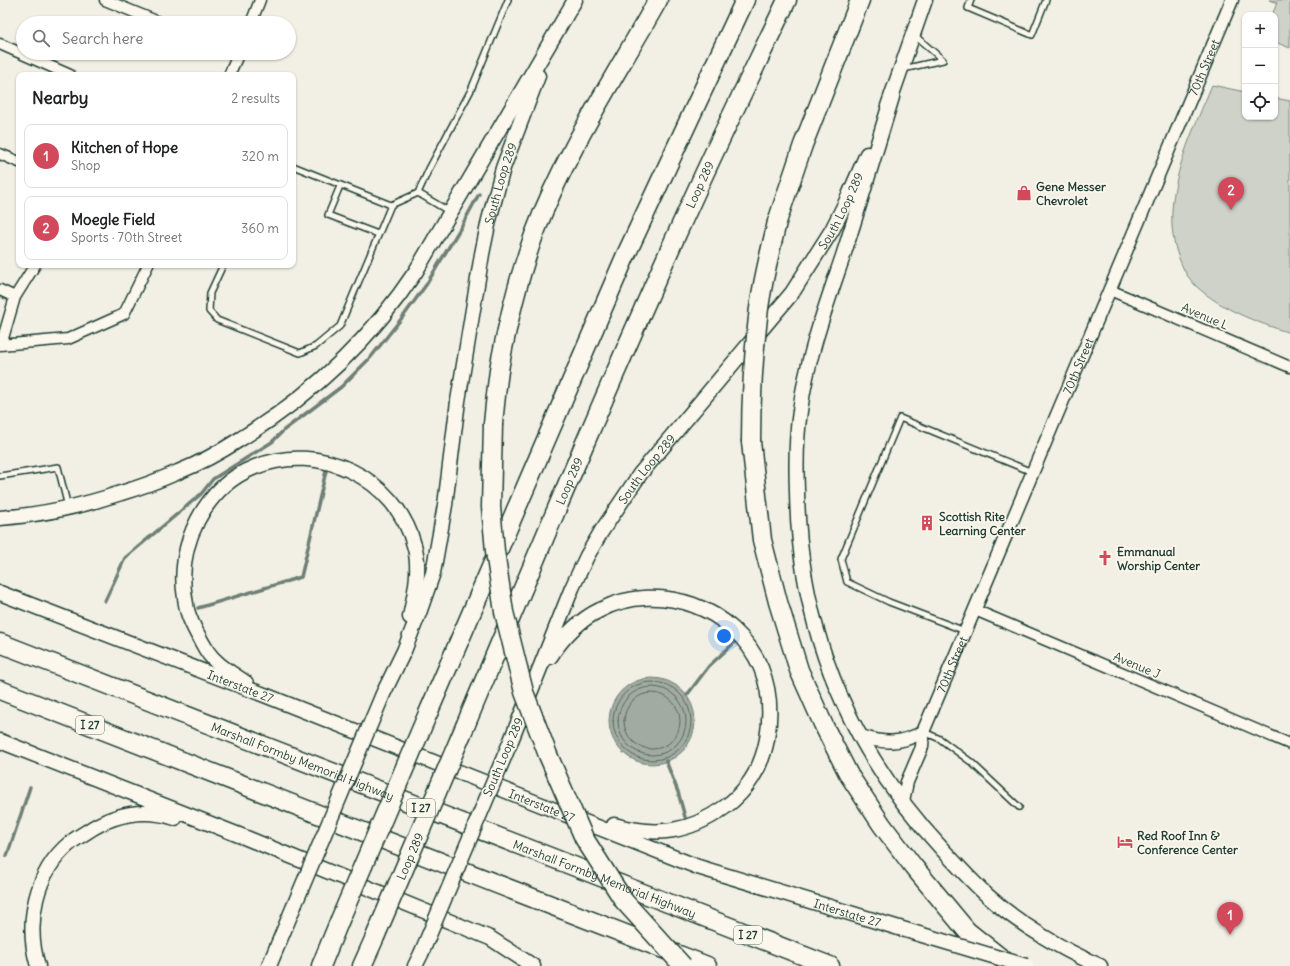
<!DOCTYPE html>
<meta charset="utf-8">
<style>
:root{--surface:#fff;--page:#f6f6f6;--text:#202124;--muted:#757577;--line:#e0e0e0;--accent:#d1495b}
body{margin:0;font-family:Delius,sans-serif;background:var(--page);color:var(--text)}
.controls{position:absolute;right:12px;top:12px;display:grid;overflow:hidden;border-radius:8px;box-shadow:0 1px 3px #0004}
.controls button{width:36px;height:36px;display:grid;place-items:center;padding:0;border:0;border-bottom:1px solid var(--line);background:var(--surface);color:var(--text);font:20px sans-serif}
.you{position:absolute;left:724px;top:636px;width:14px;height:14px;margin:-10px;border:3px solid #fff;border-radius:50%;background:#1a73e8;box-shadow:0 0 0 6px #1a73e833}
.badge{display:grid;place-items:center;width:26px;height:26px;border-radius:50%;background:var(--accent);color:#fff;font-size:13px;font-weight:700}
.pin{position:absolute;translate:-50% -33px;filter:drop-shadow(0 1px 2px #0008)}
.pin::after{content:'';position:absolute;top:21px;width:14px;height:12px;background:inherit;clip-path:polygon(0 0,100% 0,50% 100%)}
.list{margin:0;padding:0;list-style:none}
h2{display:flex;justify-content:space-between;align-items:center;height:52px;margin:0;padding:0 16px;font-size:17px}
h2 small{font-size:13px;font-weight:400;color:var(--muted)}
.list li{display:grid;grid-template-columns:26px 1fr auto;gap:12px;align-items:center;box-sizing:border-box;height:64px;margin:0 8px 8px;padding:0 8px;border:1px solid var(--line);border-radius:8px}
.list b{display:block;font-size:15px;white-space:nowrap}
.list p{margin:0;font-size:13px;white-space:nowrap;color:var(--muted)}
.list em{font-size:13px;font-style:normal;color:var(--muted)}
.icon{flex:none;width:22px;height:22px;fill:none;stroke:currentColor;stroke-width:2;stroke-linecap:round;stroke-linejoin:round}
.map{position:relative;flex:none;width:1290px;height:966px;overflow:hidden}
.search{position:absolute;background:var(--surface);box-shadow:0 1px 3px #0004;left:16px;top:16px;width:280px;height:44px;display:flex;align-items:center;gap:10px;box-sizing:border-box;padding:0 14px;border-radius:22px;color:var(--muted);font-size:15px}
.panel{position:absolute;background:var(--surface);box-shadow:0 1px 3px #0004;left:16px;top:72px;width:280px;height:196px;border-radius:8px}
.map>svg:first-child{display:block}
.green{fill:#cfd2c8;stroke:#77887e}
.water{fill:#a2aba1;stroke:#6e7f75}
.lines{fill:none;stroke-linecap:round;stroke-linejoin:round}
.shore{stroke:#536960;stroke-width:1}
.stream{stroke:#6e7f75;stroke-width:3.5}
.service-casing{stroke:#1f3d34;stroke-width:8}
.minor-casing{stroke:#1f3d34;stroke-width:13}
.tertiary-casing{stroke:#1f3d34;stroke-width:15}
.secondary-casing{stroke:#1f3d34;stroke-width:17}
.motorway-casing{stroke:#1f3d34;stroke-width:21}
.service{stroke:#fbf7ec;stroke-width:5}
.minor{stroke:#fbf7ec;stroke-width:10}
.tertiary{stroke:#fbf7ec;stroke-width:12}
.secondary{stroke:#fbf7ec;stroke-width:14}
.motorway{stroke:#fbf7ec;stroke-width:18}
.secondary-bridge-casing{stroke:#1f3d34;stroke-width:17;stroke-linecap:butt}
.motorway-bridge-casing{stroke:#1f3d34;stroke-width:21;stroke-linecap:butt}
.secondary-bridge{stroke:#fbf7ec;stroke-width:14}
.motorway-bridge{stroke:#fbf7ec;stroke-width:18}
.labels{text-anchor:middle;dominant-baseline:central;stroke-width:3.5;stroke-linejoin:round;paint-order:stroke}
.shield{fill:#fbf7ec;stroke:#61756b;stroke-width:1}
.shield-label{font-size:11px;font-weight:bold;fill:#1f3d34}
.street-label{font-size:12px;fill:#1f3d34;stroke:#fbf7ec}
.poi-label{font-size:12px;font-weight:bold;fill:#1f3d34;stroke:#fbf7ec;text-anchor:start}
</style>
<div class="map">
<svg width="1290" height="966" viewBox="0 0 1290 966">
<rect width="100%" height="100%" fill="#f2f0e5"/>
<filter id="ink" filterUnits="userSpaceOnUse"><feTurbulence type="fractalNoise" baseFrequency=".025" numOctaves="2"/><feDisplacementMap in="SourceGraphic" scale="8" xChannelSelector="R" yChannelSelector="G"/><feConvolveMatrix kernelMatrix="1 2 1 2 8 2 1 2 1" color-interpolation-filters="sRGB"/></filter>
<g filter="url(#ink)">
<path class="green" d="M1269 0H1290V48L1275 42V15H1272L1277 3Z
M1212 85 1245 92V117H1275V98L1290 101V333C1256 322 1222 310 1196 286 1189 279 1184 271 1181 263 1155 206 1190 138 1212 85Z"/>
<path class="water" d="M609 721a43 43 0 1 1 86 0a43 43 0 1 1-86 0Z"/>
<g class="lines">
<path class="shore" d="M613 721a39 39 0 1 1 78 0a39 39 0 1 1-78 0Z
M618 721a34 34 0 1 1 68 0a34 34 0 1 1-68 0Z
M624 721a28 28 0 1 1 56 0a28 28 0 1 1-56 0Z"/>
<path class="stream" d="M105 601 125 558 201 494 213 479 272 442 284 430 341 387 371 357 405 314 426 285 461 227 479 194
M198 608 301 577 326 471
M687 695 709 666 734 643
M666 761 678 792 685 817
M7 856 30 787"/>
<defs>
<path id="service" d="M971 0 968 8 1032 35 1046 0
M903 69 943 60 914 35
M293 166 391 205 418 193
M340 186 328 215 378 234
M450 212 418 193 429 169 471 90 508 0
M223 265 210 293 209 311 217 320 300 353 316 346 340 326 391 205
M0 476 58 467 68 507
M965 631 889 602 847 582 841 559 900 418 1032 472
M924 732 940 739 971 762 1019 807"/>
<path id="minor" d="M105 0 161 23
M251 23 260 0
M0 44 70 75
M229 75 239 53
M0 154 19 162
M0 290 15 297
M1110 290 1290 367
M0 345 68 339 124 314 148 265
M1 345 15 297 35 265
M975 610 1290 744"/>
<g id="tertiary">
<path d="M861 736C884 744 901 744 923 732"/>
<path id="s1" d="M903 801 907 782 922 747 923 732 1232 0"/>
</g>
<g id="secondary">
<path d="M892 97C876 150 860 203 843 256 826 306 807 357 800 411 796 437 796 464 797 491 799 630 849 749 943 850 958 866 973 883 989 897 1019 924 1063 950 1100 966"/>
<path d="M888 106 925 0"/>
<path d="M0 518C41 515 82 506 121 493 141 487 160 480 178 472 201 463 222 451 242 438 312 395 371 339 416 271L575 0"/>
<path id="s2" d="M0 593 267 696 698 867 899 928"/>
<path d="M550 657C563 637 579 620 600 610 659 580 735 607 761 668 770 690 771 716 767 739 762 767 747 791 725 807 689 833 656 837 614 825"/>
<path d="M246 683C232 673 216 665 207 651 200 639 192 626 188 613 186 608 186 603 185 598 176 546 204 487 255 467 319 441 396 478 414 545 421 568 415 593 410 617"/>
<path id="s3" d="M383 694 404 651 419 613 433 573 445 505 458 401 482 254 489 220 503 168 538 76"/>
<path d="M0 741 244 837 490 938 533 966"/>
<path id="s4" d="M510 743 572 588 587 556 601 532 640 474 792 293 832 230 847 200 867 154"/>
<path d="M38 966C25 924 35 872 70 843 75 839 80 836 85 833 113 814 144 808 175 818"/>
<path d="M269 966 294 906"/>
<path d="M415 966 421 954"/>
</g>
<g id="motorway">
<path d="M777 222 803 145 860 0"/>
<path d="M493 424C495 404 497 383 500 364 508 321 519 276 534 235 565 152 615 77 658 0"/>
<path d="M751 442 762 540 778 602 799 670 824 726 849 775 882 825 913 866 967 931 1006 962"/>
<path id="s5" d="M0 643 830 966"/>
<path d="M0 690 707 966"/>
<path d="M429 711 625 257 745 0"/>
<path id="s6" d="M466 724C542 543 618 362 700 183 728 122 758 61 787 0"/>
<path d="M321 966 339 922"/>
<path d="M362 966 375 937"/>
</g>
</defs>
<use href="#service" class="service-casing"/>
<use href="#minor" class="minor-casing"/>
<use href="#tertiary" class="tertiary-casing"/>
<use href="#secondary" class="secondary-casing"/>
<use href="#motorway" class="motorway-casing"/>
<use href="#service" class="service"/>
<use href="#minor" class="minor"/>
<use href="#tertiary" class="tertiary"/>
<use href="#secondary" class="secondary"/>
<use href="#motorway" class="motorway"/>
<defs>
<path id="secondary-bridge" d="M294 906 383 694
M899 928 1026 966
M421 954 510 743"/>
<g id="motorway-bridge">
<path d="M493 424 491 507 495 551 504 612 524 692 548 755 584 838 624 901 683 966"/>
<path d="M751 442C751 400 753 359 758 317 761 285 770 253 777 222"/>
<path d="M339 922 429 711"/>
<path id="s7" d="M375 937 466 724"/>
</g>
</defs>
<use href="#secondary-bridge" class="secondary-bridge-casing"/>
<use href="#motorway-bridge" class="motorway-bridge-casing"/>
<use href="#secondary-bridge" class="secondary-bridge"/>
<use href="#motorway-bridge" class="motorway-bridge"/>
</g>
</g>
<defs>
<symbol id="shop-bare" viewBox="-9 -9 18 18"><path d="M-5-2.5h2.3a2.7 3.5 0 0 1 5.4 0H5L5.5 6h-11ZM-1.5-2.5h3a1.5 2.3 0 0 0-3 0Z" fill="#d1495b" stroke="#fbf7ec" stroke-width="2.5" paint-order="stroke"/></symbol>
<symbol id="building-bare" viewBox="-9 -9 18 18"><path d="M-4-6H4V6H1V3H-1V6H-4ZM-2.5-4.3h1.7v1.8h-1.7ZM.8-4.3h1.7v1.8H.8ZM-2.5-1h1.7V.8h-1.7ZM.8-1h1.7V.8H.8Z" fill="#d1495b" stroke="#fbf7ec" stroke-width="2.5" paint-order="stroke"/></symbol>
<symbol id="church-bare" viewBox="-9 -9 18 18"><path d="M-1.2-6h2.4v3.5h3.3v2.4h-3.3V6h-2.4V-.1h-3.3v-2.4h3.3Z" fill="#d1495b" stroke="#fbf7ec" stroke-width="2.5" paint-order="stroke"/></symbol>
<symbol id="hotel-bare" viewBox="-9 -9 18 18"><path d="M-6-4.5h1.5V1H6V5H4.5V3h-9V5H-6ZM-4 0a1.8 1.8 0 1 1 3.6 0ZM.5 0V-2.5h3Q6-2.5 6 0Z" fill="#d1495b" stroke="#fbf7ec" stroke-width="2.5" paint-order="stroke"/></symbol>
</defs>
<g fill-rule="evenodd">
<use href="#shop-bare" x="1013" y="182" width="22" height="22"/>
<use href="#building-bare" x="916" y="512" width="22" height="22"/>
<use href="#church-bare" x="1094" y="547" width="22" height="22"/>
<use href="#hotel-bare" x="1114" y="831" width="22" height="22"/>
</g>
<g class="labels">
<g class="shield">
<rect x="76" y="716" width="28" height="18" rx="3"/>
<rect x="407" y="799" width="28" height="18" rx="3"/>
<rect x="734" y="926" width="28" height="18" rx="3"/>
</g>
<g class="shield-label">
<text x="90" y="725">I 27</text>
<text x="421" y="808">I 27</text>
<text x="748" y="935">I 27</text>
</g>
<g class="street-label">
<text stroke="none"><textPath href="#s1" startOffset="794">70th Street</textPath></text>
<text stroke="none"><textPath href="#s3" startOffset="527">South Loop 289</textPath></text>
<text stroke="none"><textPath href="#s6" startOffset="588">Loop 289</textPath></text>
<text stroke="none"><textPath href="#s4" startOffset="632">South Loop 289</textPath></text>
<text transform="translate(1205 316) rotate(23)">Avenue L</text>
<text stroke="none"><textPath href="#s1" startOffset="470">70th Street</textPath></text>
<text stroke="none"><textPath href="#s4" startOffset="308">South Loop 289</textPath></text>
<text stroke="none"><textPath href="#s6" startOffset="264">Loop 289</textPath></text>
<text stroke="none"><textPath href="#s1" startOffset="146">70th Street</textPath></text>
<text transform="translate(1137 665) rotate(23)">Avenue J</text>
<text stroke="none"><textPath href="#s2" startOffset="258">Interstate 27</textPath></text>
<text transform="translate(503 757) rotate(-67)">South Loop 289</text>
<text stroke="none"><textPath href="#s5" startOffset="325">Marshall Formby Memorial Highway</textPath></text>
<text stroke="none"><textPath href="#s2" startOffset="582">Interstate 27</textPath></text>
<text stroke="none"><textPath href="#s7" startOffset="88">Loop 289</textPath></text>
<text stroke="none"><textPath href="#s5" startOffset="649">Marshall Formby Memorial Highway</textPath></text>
<text stroke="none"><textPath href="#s2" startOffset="906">Interstate 27</textPath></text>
</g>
<g class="poi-label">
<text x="1036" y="186">Gene Messer<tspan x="1036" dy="14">Chevrolet</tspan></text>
<text x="939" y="516">Scottish Rite<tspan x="939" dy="14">Learning Center</tspan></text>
<text x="1117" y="551">Emmanual<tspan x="1117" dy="14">Worship Center</tspan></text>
<text x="1137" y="835">Red Roof Inn &amp;<tspan x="1137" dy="14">Conference Center</tspan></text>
</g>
</g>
</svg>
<div class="controls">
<button>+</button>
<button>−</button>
<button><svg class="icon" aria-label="locate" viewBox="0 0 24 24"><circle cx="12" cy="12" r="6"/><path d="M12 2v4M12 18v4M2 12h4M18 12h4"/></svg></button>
</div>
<div class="you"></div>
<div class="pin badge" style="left:1230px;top:935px">1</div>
<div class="pin badge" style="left:1231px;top:210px">2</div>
<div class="search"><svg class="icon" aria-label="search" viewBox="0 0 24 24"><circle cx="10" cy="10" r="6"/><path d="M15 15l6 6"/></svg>Search here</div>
<section class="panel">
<h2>Nearby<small>2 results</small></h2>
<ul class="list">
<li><span class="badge">1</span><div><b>Kitchen of Hope</b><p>Shop</p></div><em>320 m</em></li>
<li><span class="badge">2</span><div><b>Moegle Field</b><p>Sports · 70th Street</p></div><em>360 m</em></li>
</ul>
</section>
</div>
